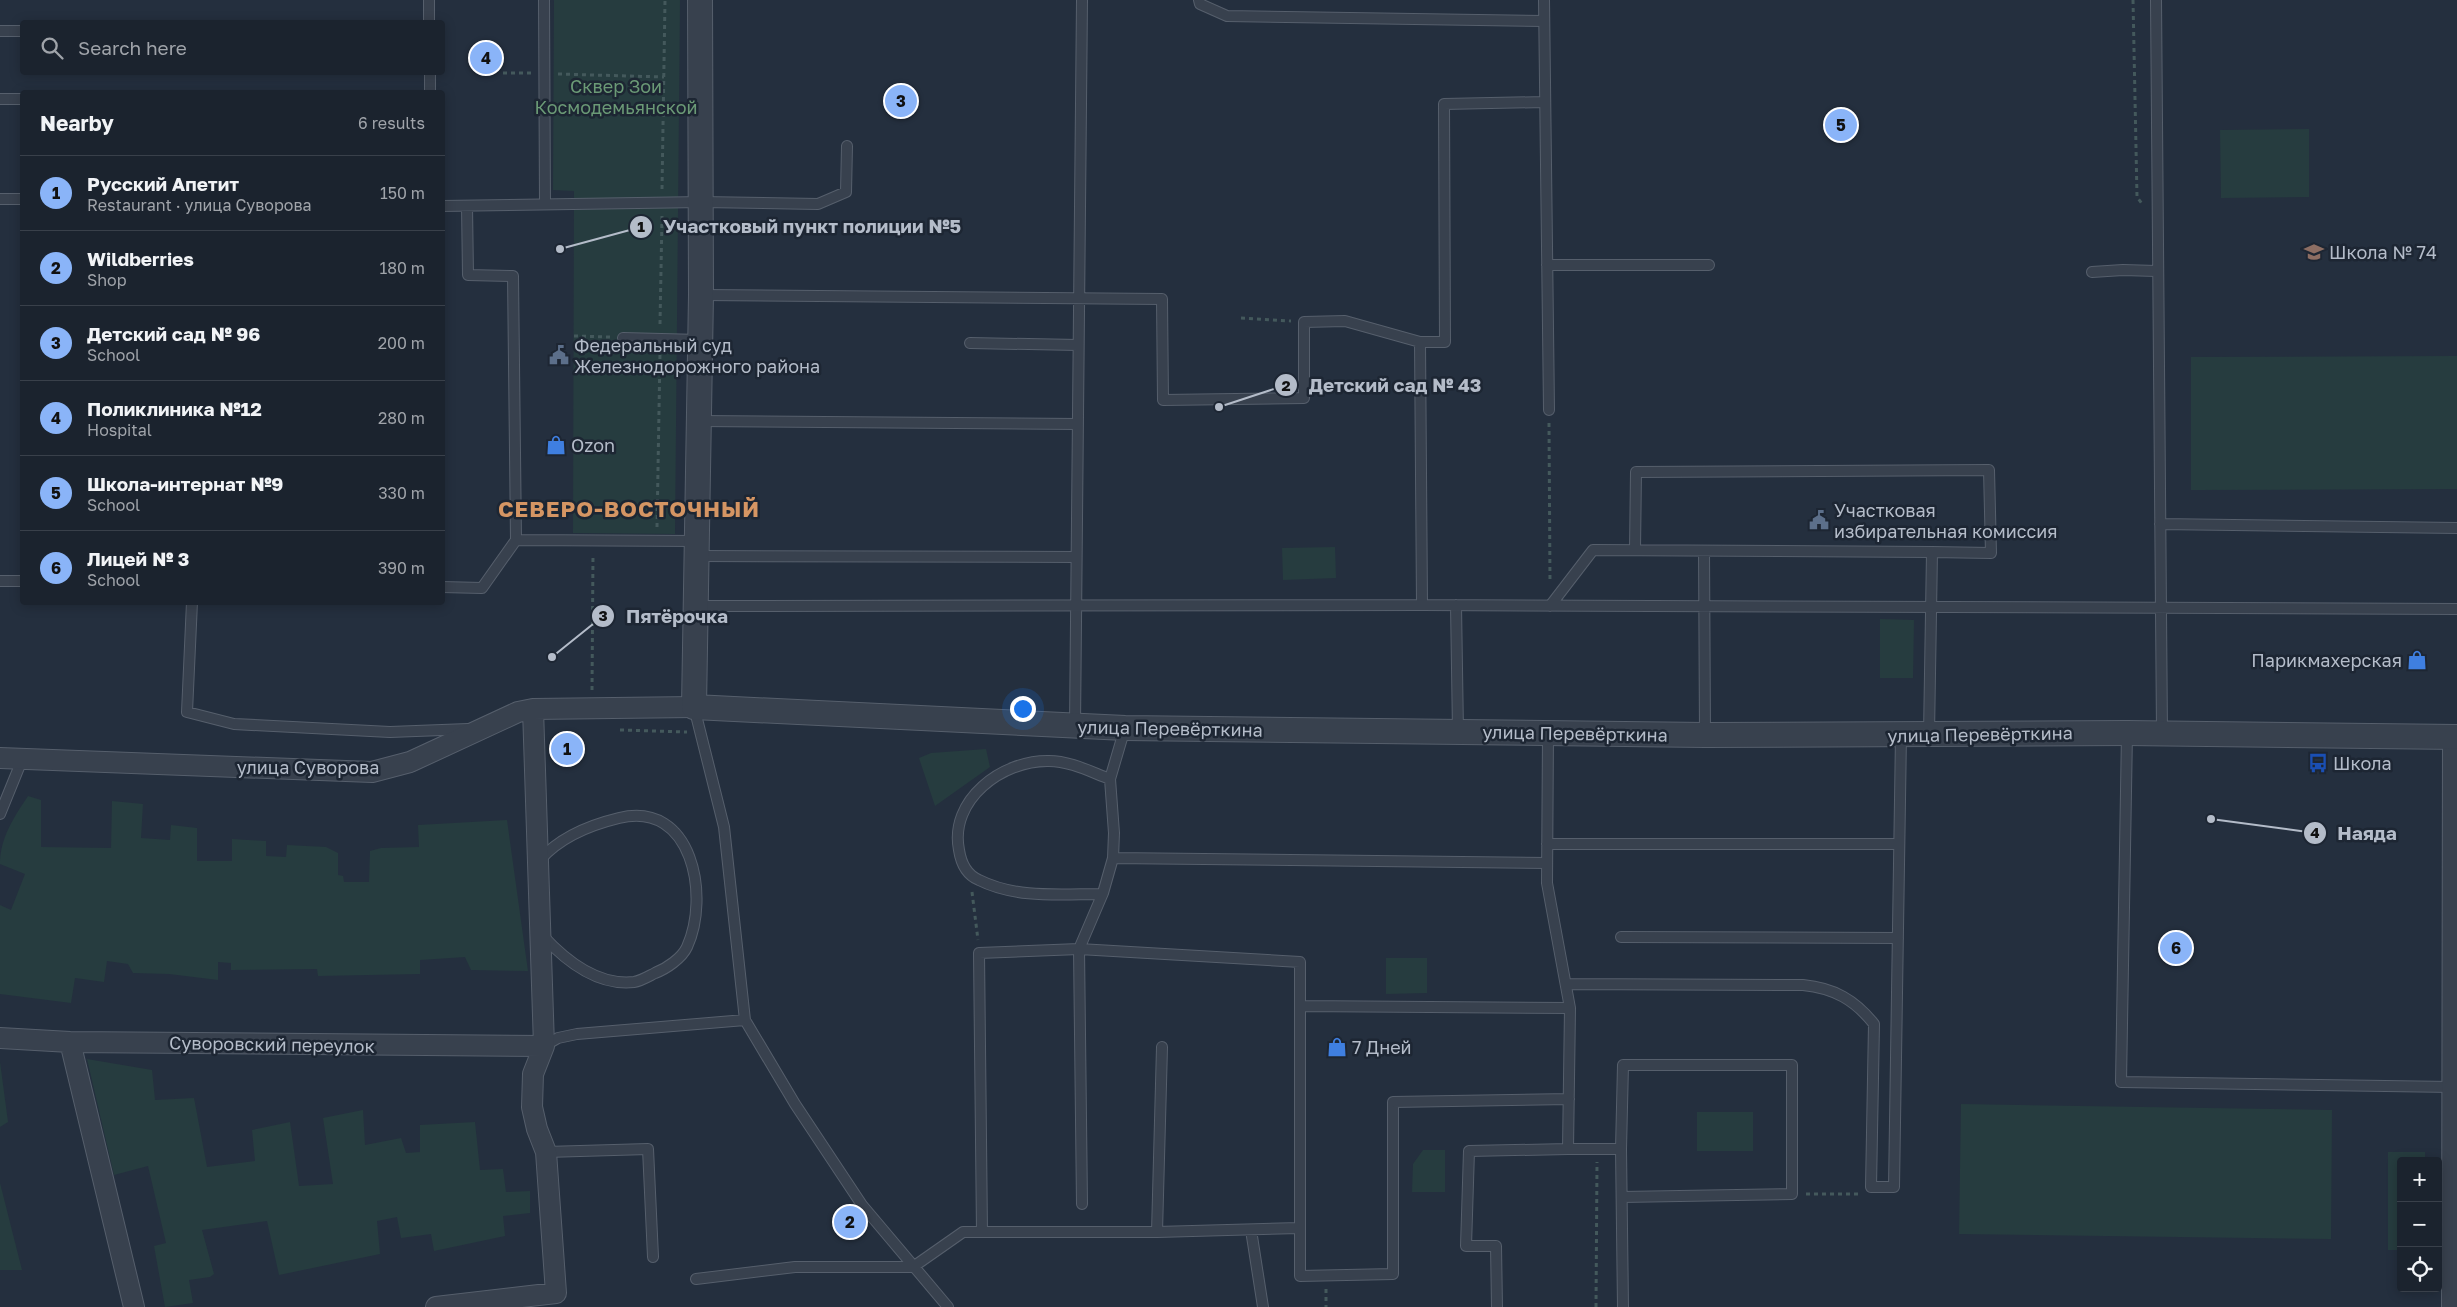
<!DOCTYPE html>
<meta charset="utf-8">
<style>
:root{--surface:#1b232e;--page:#242b36;--text:#f1f3f6;--muted:#a0a4aa;--line:#39404a;--accent:#8ab4f8}
body{margin:0;font-family:"Golos Text",sans-serif;background:var(--page);color:var(--text)}
.controls{position:absolute;right:15px;bottom:15px;display:grid;overflow:hidden;border-radius:5px;box-shadow:0 2px 12px #0003}
.controls button{width:45px;height:45px;display:grid;place-items:center;padding:0;border:0;border-bottom:1px solid var(--line);background:var(--surface);color:var(--text);font:25px sans-serif}
.you{position:absolute;left:1022px;top:708px;width:18px;height:18px;margin:-12px;border:4px solid #fff;border-radius:50%;background:#1a73e8;box-shadow:0 0 0 8px #1a73e833}
.badge{display:grid;place-items:center;width:32px;height:32px;border-radius:50%;background:var(--accent);color:#111;font-size:16px;font-weight:700}
.pin{position:absolute;translate:-50% -50%;border:2px solid #fff;box-shadow:0 1px 5px #0006}
.list{margin:0;padding:0;list-style:none}
h2{display:flex;justify-content:space-between;align-items:center;height:65px;margin:0;padding:0 20px;font-size:21px}
h2 small{font-size:16px;font-weight:400;color:var(--muted)}
.list li{display:grid;grid-template-columns:32px 1fr auto;gap:15px;align-items:center;box-sizing:border-box;height:75px;padding:0 20px;border-top:1px solid var(--line)}
.list b{display:block;font-size:19px;white-space:nowrap}
.list p{margin:0;font-size:16px;white-space:nowrap;color:var(--muted)}
.list em{font-size:16px;font-style:normal;color:var(--muted)}
.icon{flex:none;width:28px;height:28px;fill:none;stroke:currentColor;stroke-width:2;stroke-linecap:round;stroke-linejoin:round}
.map{position:relative;flex:none;width:2457px;height:1307px;overflow:hidden}
.search{position:absolute;background:var(--surface);box-shadow:0 2px 12px #0003;left:20px;top:20px;width:425px;height:55px;display:flex;align-items:center;gap:12px;box-sizing:border-box;padding:0 18px;border-radius:5px;color:var(--muted);font-size:19px}
.panel{position:absolute;background:var(--surface);box-shadow:0 2px 12px #0003;left:20px;top:90px;width:425px;height:515px;border-radius:5px}
.map>svg:first-child{display:block}
.green{fill:#263c3f}
.lines{fill:none;stroke-linecap:round;stroke-linejoin:round}
.service-casing{stroke:#565f6c;stroke-width:12}
.minor-casing{stroke:#565f6c;stroke-width:22}
.tertiary-casing{stroke:#565f6c;stroke-width:26}
.path{stroke:#44595c;stroke-width:3;stroke-dasharray:4 4;stroke-linecap:butt}
.service{stroke:#38414e;stroke-width:10}
.minor{stroke:#38414e;stroke-width:20}
.tertiary{stroke:#38414e;stroke-width:24}
.labels{text-anchor:middle;dominant-baseline:central;stroke-width:5;stroke-linejoin:round;paint-order:stroke}
.park-label{font-size:18px;fill:#6b9a76;stroke:#1d2633}
.poi-label{font-size:18px;fill:#b4bcc9;stroke:#1d2633;text-anchor:start}
.street-label{font-size:18px;fill:#b4bcc9;stroke:#1d2633}
.district-label{font-size:22px;font-weight:bold;letter-spacing:1px;fill:#d59563;stroke:#1d2633}
.leader{fill:none;stroke:#b4bcc9;stroke-width:2}
.callout-dot{fill:#b4bcc9;stroke:#1d2633;stroke-width:2}
.mark-label{font-size:15px;text-anchor:middle;font-weight:bold;fill:#111}
.callout-label{font-size:19px;text-anchor:middle;font-weight:bold;fill:#b4bcc9;stroke:#1d2633;stroke-width:5;stroke-linejoin:round;paint-order:stroke}
</style>
<div class="map">
<svg width="2457" height="1307" viewBox="0 0 2457 1307">
<rect width="100%" height="100%" fill="#242f3e"/>
<path class="green" d="M554 0H680L675 534 573 533 574 191 553 190Z
M2309 129V197L2221 198 2220 130Z
M2457 356V489L2191 490V357Z
M1335 547 1336 578 1283 580 1282 548Z
M1880 619 1914 620 1913 678H1880Z
M986 749 990 767 935 806 919 758 931 753Z
M28 796 41 800V847L111 848 112 801 143 804 141 838 170 840 171 825 197 828V861H232V839L266 841V856L286 857 287 845 326 847 338 853V875L343 876 344 882H369L370 851 381 848 419 847 418 825 507 820 528 971 471 970 465 957 420 960V974L318 976 317 969 231 970V963L218 962V980L169 974 133 973 128 964 107 961 104 982 75 978 71 1003 0 994V905L11 910 25 874 0 864C0 838 14 817 28 796Z
M1386 958H1427V993L1386 994Z
M87 1059 152 1070 155 1100 194 1098 207 1167 255 1161 252 1130 290 1122 299 1186 333 1184 323 1118 363 1110 365 1145 401 1138 406 1153 420 1152V1125L475 1122 480 1170 503 1169 506 1192 530 1191V1213L503 1216 505 1236 434 1251 431 1234 401 1238 397 1217 377 1221 380 1254 279 1275 267 1221 202 1230 214 1274 210 1277 189 1280 193 1303 165 1307 154 1246 166 1243 148 1166 114 1175Z
M0 1062 8 1122 0 1127Z
M1961 1104 2332 1110 2331 1239 1959 1234Z
M1697 1112H1753V1151H1697Z
M1423 1150H1445V1192H1412L1413 1164Z
M2388 1152H2425V1161H2401V1250H2388Z
M0 1183 22 1270H0Z"/>
<g class="lines">
<defs>
<path id="service" d="M429 0V22
M544 0 545 204
M1199 0 1200 4 1227 16 1544 21
M1544 0 1549 410
M2156 0 2162 733
M0 31H22
M430 72V92
M0 99H22
M0 199H22
M442 206 702 202 818 204 846 192 847 146
M467 206 468 275 513 276 516 540
M1547 265H1709
M2092 272 2123 270 2156 271
M701 295 1162 299 1163 400 1304 398V322L1345 321 1420 342
M623 338 700 340
M970 343 1078 345
M699 421 1078 424
M2160 524 2457 528
M1635 550 1636 472 1989 470 1991 553 1932 552
M1704 551 1705 735
M697 556 1076 557
M0 581H22
M442 587 482 588 516 540 696 541
M192 602 187 712 234 724 390 732 468 729
M1422 605 1420 342H1445L1444 104 1544 102
M1456 605 1458 732
M696 606 1422 605 2457 609
M1550 606 1593 550 1932 552 1929 734
M694 707 724 827 745 1020 795 1104 862 1205 948 1307
M1075 726 1082 0
M1125 728 1110 779 1114 833 1113 858 1103 893 1079 949 1300 962V1276L1393 1274V1102L1569 1099
M2127 733 2121 1082 2452 1087
M1548 734 1547 883 1570 1008 1568 1149H1621L1623 1307
M0 814 22 760
M1547 844H1899
M1113 858 1547 863
M540 860C560 837 590 825 619 818 693 800 710 897 687 947 682 958 666 969 655 973 649 976 641 981 634 982 598 986 566 961 543 936
M1102 894C1061 894 1017 899 979 880 967 875 961 863 959 850 949 800 1002 760 1049 761 1070 761 1091 772 1110 779
M1621 937 1898 938
M1566 984 1803 985C1834 988 1855 1000 1874 1024L1871 1187H1894L1901 735
M1300 1006 1570 1008
M544 1046 558 1038 577 1034 745 1020
M1162 1047 1157 1232 1299 1228
M1621 1149 1623 1065H1792V1194L1622 1197
M546 1152 648 1149 653 1257
M1251 1230 1263 1307
M982 1232 979 953 1079 949 1082 1204
M696 1279 795 1267H913L963 1232H1157
M1497 1307 1496 1246H1466L1469 1151 1568 1149"/>
<path id="minor" d="M0 758 372 772 410 762 518 712 533 709 694 707
M0 1038 70 1042 544 1046
M70 1042 134 1307
M436 1307 556 1293 546 1152 537 1129 532 1107 533 1074 544 1046 533 709
M2452 1307 2453 737"/>
<path id="tertiary" d="M700 0 701 295 694 707 1125 728 1705 735 2127 733 2457 737"/>
</defs>
<use href="#service" class="service-casing"/>
<use href="#minor" class="minor-casing"/>
<use href="#tertiary" class="tertiary-casing"/>
<path class="path" d="M2133 0 2137 197 2143 205
M503 73H531
M558 74 664 77
M662 189 665 0
M1241 318 1291 321
M660 324 662 216
M574 336 610 337
M1549 423 1550 582
M657 527 660 353
M592 690 593 554
M620 730 687 732
M972 892 978 940
M1806 1194H1859
M1326 1289V1307
M1596 1307 1597 1162"/>
<use href="#service" class="service"/>
<use href="#minor" class="minor"/>
<use href="#tertiary" class="tertiary"/>
</g>
<defs>
<symbol id="school-bare" viewBox="-9 -9 18 18"><path d="M0-5L7-2L0 1L-7-2ZM-4 1L0 2.5L4 1V4Q0 6-4 4Z" fill="#8d6e63" stroke="#1d2633" stroke-width="2.5" paint-order="stroke"/></symbol>
<symbol id="civic-bare" viewBox="-9 -9 18 18"><path d="M-.6-6.5H3V-4.5H.6V-3L4-1V1h2V6H-6V1h2V-1L-.6-3ZM-1.2 2.5V6h2.4V2.5Z" fill="#5c6f8a" stroke="#1d2633" stroke-width="2.5" paint-order="stroke"/></symbol>
<symbol id="shop-bare" viewBox="-9 -9 18 18"><path d="M-5-2.5h2.3a2.7 3.5 0 0 1 5.4 0H5L5.5 6h-11ZM-1.5-2.5h3a1.5 2.3 0 0 0-3 0Z" fill="#3f7fe0" stroke="#1d2633" stroke-width="2.5" paint-order="stroke"/></symbol>
<symbol id="bus-bare" viewBox="-9 -9 18 18"><path d="M-5-6H5V4H4V6H2V4H-2V6H-4V4H-5ZM-3.5-4V0h7V-4ZM-3.5 1.2v1.5H-2V1.2ZM2 1.2v1.5H3.5V1.2Z" fill="#1a4fb4" stroke="#1d2633" stroke-width="2.5" paint-order="stroke"/></symbol>
</defs>
<g fill-rule="evenodd">
<use href="#school-bare" x="2300" y="238" width="28" height="28"/>
<use href="#civic-bare" x="545" y="341" width="28" height="28"/>
<use href="#shop-bare" x="542" y="431" width="28" height="28"/>
<use href="#civic-bare" x="1805" y="506" width="28" height="28"/>
<use href="#shop-bare" x="2403" y="646" width="28" height="28"/>
<use href="#bus-bare" x="2304" y="749" width="28" height="28"/>
<use href="#shop-bare" x="1323" y="1033" width="28" height="28"/>
</g>
<g class="labels">
<g class="park-label">
<text x="616" y="86">Сквер Зои<tspan x="616" dy="21">Космодемьянской</tspan></text>
</g>
<g class="poi-label">
<text x="2329" y="252">Школа № 74</text>
<text x="574" y="345">Федеральный суд<tspan x="574" dy="21">Железнодорожного района</tspan></text>
<text x="571" y="445">Ozon</text>
<text x="1834" y="510">Участковая<tspan x="1834" dy="21">избирательная комиссия</tspan></text>
<text x="2402" y="660" text-anchor="end">Парикмахерская</text>
<text x="2333" y="763">Школа</text>
<text x="1352" y="1047">7 Дней</text>
</g>
<g class="street-label">
<text transform="translate(1170 728) rotate(1)">улица Перевёрткина</text>
<text transform="translate(1575 733) rotate(1)">улица Перевёрткина</text>
<text transform="translate(1980 734) rotate(-1)">улица Перевёрткина</text>
<text x="308" y="767">улица Суворова</text>
<text transform="translate(272 1044) rotate(1)">Суворовский переулок</text>
</g>
<g class="district-label">
<text x="629" y="508">СЕВЕРО-ВОСТОЧНЫЙ</text>
</g>
</g>
<path class="leader" d="M560 249L641 227M1219 407L1286 385M552 657L603 616M2211 819L2315 833"/>
<g class="callout-dot">
<circle cx="560" cy="249" r="5"/>
<circle cx="1219" cy="407" r="5"/>
<circle cx="552" cy="657" r="5"/>
<circle cx="2211" cy="819" r="5"/>
<circle cx="641" cy="227" r="12"/>
<circle cx="1286" cy="385" r="12"/>
<circle cx="603" cy="616" r="12"/>
<circle cx="2315" cy="833" r="12"/>
</g>
<g class="mark-label">
<text x="641" y="232">1</text>
<text x="1286" y="391">2</text>
<text x="603" y="621">3</text>
<text x="2315" y="838">4</text>
</g>
<g class="callout-label">
<text x="812" y="233">Участковый пункт полиции №5</text>
<text x="1395" y="392">Детский сад № 43</text>
<text x="677" y="623">Пятёрочка</text>
<text x="2367" y="840">Наяда</text>
</g>
</svg>
<div class="controls">
<button>+</button>
<button>−</button>
<button><svg class="icon" aria-label="locate" viewBox="0 0 24 24"><circle cx="12" cy="12" r="6"/><path d="M12 2v4M12 18v4M2 12h4M18 12h4"/></svg></button>
</div>
<div class="you"></div>
<div class="pin badge" style="left:567px;top:749px">1</div>
<div class="pin badge" style="left:850px;top:1222px">2</div>
<div class="pin badge" style="left:901px;top:101px">3</div>
<div class="pin badge" style="left:486px;top:58px">4</div>
<div class="pin badge" style="left:1841px;top:125px">5</div>
<div class="pin badge" style="left:2176px;top:948px">6</div>
<div class="search"><svg class="icon" aria-label="search" viewBox="0 0 24 24"><circle cx="10" cy="10" r="6"/><path d="M15 15l6 6"/></svg>Search here</div>
<section class="panel">
<h2>Nearby<small>6 results</small></h2>
<ul class="list">
<li><span class="badge">1</span><div><b>Русский Апетит</b><p>Restaurant · улица Суворова</p></div><em>150 m</em></li>
<li><span class="badge">2</span><div><b>Wildberries</b><p>Shop</p></div><em>180 m</em></li>
<li><span class="badge">3</span><div><b>Детский сад № 96</b><p>School</p></div><em>200 m</em></li>
<li><span class="badge">4</span><div><b>Поликлиника №12</b><p>Hospital</p></div><em>280 m</em></li>
<li><span class="badge">5</span><div><b>Школа-интернат №9</b><p>School</p></div><em>330 m</em></li>
<li><span class="badge">6</span><div><b>Лицей № 3</b><p>School</p></div><em>390 m</em></li>
</ul>
</section>
</div>
